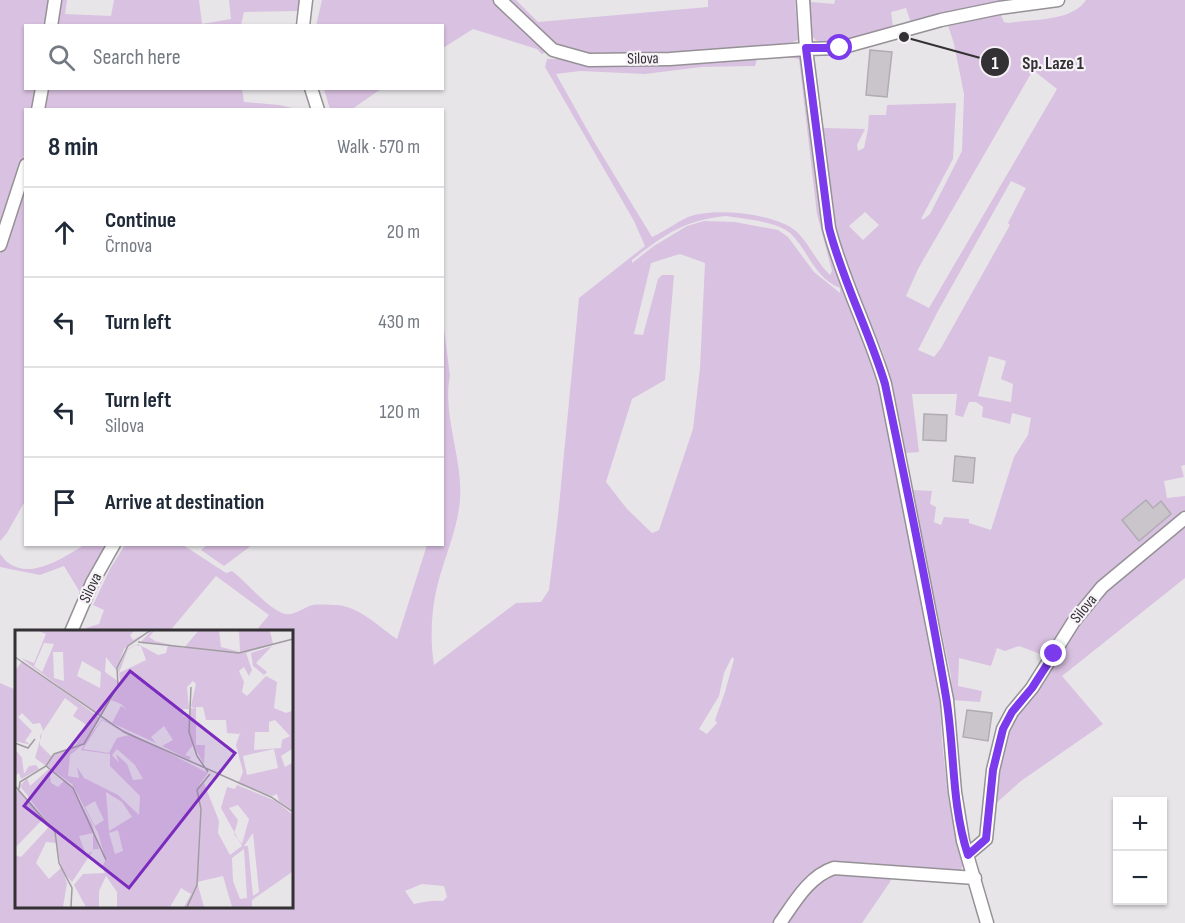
<!DOCTYPE html>
<meta charset="utf-8">
<style>
:root{--surface:#fff;--page:#f6f6f7;--text:#1f2937;--muted:#747a83;--line:#e0e1e3}
body{margin:0;font-family:"Sofia Sans Condensed",sans-serif;background:var(--page);color:var(--text)}
.controls{position:absolute;right:18px;bottom:18px;display:grid;overflow:hidden;border-radius:0px;box-shadow:0 2px 4px #0004}
.controls button{width:54px;height:54px;display:grid;place-items:center;padding:0;border:0;border-bottom:2px solid var(--line);background:var(--surface);color:var(--text);font:30px sans-serif}
.stop{position:absolute;width:18px;height:18px;margin:-14px;border:4px solid #7c3aed;border-radius:50%;background:#fff}
.stop.end{background:#7c3aed;border-color:#fff;box-shadow:0 2px 6px #0008}
.list{margin:0;padding:0;list-style:none}
h2{display:flex;justify-content:space-between;align-items:center;height:78px;margin:0;padding:0 24px;font-size:26px}
h2 small{font-size:20px;font-weight:400;color:var(--muted)}
.list li{display:grid;grid-template-columns:39px 1fr auto;gap:18px;align-items:center;box-sizing:border-box;height:90px;padding:0 24px;border-top:2px solid var(--line)}
.list b{display:block;font-size:22px;white-space:nowrap}
.list p{margin:0;font-size:20px;white-space:nowrap;color:var(--muted)}
.list em{font-size:20px;font-style:normal;color:var(--muted)}
.icon{flex:none;width:33px;height:33px;fill:none;stroke:currentColor;stroke-width:2;stroke-linecap:round;stroke-linejoin:round}
.map{position:relative;flex:none;width:1185px;height:923px;overflow:hidden}
.search{position:absolute;background:var(--surface);box-shadow:0 2px 4px #0004;left:24px;top:24px;width:420px;height:66px;display:flex;align-items:center;gap:15px;box-sizing:border-box;padding:0 21px;border-radius:0px;color:var(--muted);font-size:22px}
.panel{position:absolute;background:var(--surface);box-shadow:0 2px 4px #0004;left:24px;top:108px;width:420px;height:438px;border-radius:0px}
.map>svg:first-child{display:block}
.green{fill:#d9c1e1;fill-rule:evenodd}
.building{fill:#c9c5ca;stroke:#b0acb1;stroke-width:1.5}
.lines{fill:none;stroke-linecap:round;stroke-linejoin:round}
.minor-casing{stroke:#959196;stroke-width:15}
.minor{stroke:#fff;stroke-width:12}
.route{stroke:#7c3aed;stroke-width:8}
.labels{text-anchor:middle;dominant-baseline:central;stroke-width:4.5;stroke-linejoin:round;paint-order:stroke}
.street-label{font-size:16px;fill:#333133;stroke:#f6f2f7}
.inset-road{fill:none;stroke:#a09da0;stroke-width:1.5}
.view{fill:#7b2cbf;fill-opacity:0.15;stroke:#7b2cbf;stroke-width:3}
.inset-edge{fill:none;stroke:#333133;stroke-width:3}
.leader{fill:none;stroke:#333133;stroke-width:2}
.callout-dot{fill:#333133;stroke:#f6f2f7;stroke-width:2}
.mark-label{font-size:18px;text-anchor:middle;font-weight:bold;fill:#fff}
.callout-label{font-size:18px;text-anchor:middle;font-weight:bold;fill:#333133;stroke:#f6f2f7;stroke-width:4.5;stroke-linejoin:round;paint-order:stroke}
</style>
<div class="map">
<svg width="1185" height="923" viewBox="0 0 1185 923">
<rect width="100%" height="100%" fill="#e8e5e9"/>
<path class="green" d="M0 0H51L47 25 26 26V88L39 89 35 109 26 110 25 152 0 234Z
M58 0H67L65 14 111 16 114 0H199L202 24 231 19 229 0H301L299 11 244 12 241 25 55 26Z
M322 0H496L546 52 542 54 537 49 473 29 443 48 442 26H316Z
M506 0H516L538 22 708 7V0H795L798 40 790 43 662 56 598 57 554 45Z
M807 0H811V2L834 4 835 0H1029C989 4 949 9 911 23L906 8 891 12 893 26C878 32 823 53 813 37 807 26 808 12 807 0Z
M1086 0H1185V465L1181 466 1184 477 1164 481 1167 498 1185 496V513L1133 555 1048 657 1019 646 1005 651 997 648 991 666 959 658 958 686 982 691 980 702 952 700 951 676 912 494 913 490 932 491 930 504 936 507 934 522 941 525 944 517 969 519V523L991 530 1014 457 1028 435 1031 418 1012 413 1010 424 982 417 983 407 976 402H969L963 417 955 415 957 394H912L919 452 906 453 896 403 883 353 852 278 836 228 823 128 865 129 857 145 858 151 864 148 868 129 869 115H886L887 105 956 103 953 159 921 219H924L930 214 962 151 964 94 954 44 947 22 1000 13 1004 22 1008 23C1031 19 1072 22 1086 0ZM1033 70 1057 89 929 308 906 296 918 269ZM1011 181 1026 188 1008 223 1010 225 941 348 934 357 918 350 938 311ZM865 212 879 225 863 240 849 226ZM989 356 1006 361 1001 379 1013 384 1011 402 978 396Z
M801 54 804 58 818 196 825 235 871 359 881 392 938 670 942 741 948 797 963 864C961 874 955 875 946 875L871 863 839 864 773 923H0V683L16 690V906H291V632H255L269 615 216 576 169 632H84L86 628 99 624 104 610 93 605 110 569 125 545H183L226 573 232 571C249 584 263 604 282 613 293 618 303 607 313 605 320 604 330 605 337 605 360 607 379 627 397 639L427 545 442 544 443 321 450 376C442 415 463 458 460 499 458 529 444 558 437 587 431 612 430 640 434 665L516 603 541 602 549 590 558 516 579 298 645 246 634 221 545 67 547 59ZM758 56H782L799 59 817 214 832 271 830 275C817 263 809 243 796 231 774 213 714 207 688 217 675 223 664 232 652 237L593 140 556 74 580 71 645 74 701 67 755 66ZM726 216C743 219 777 221 790 233 809 251 814 278 840 288V293L814 272 788 237 778 230 735 222 704 221 687 226 654 246 632 263V260C664 235 684 220 726 216ZM680 254 705 263 700 368 693 429 659 530 652 533 627 509 606 482 632 399 665 380 674 275H662L658 279 643 335 634 334 651 263ZM732 657 734 659 725 692 715 720 717 723 707 734 699 729 719 696 724 673ZM422 884 444 886 447 897 443 901C432 900 424 902 414 904L405 891Z
M47 88 242 89 244 102 279 105 297 109 43 110Z
M324 89H381L352 109H330Z
M25 183V501L7 533 0 541V254L7 239Z
M1185 521V578L1062 676 1103 724 1021 781 993 806 996 764 1013 716 1023 709 1027 699 1084 611Z
M84 545H109L81 594 64 566 40 575 0 567V554C3 557 6 562 10 564 32 579 65 557 84 545Z
M207 545V544L252 545 224 566 201 550Z
M833 870 892 873 890 882 862 923H782L806 890Z"/>
<path class="building" d="M870 50 892 52 887 97 866 95Z
M924 414 947 415 946 441 923 440Z
M955 456 975 458 973 483 953 481Z
M1146 500 1153 508 1161 501 1171 514 1139 541 1122 520Z
M967 710 992 713 988 741 963 737Z"/>
<g class="lines">
<defs>
<path id="minor" d="M500 0 553 50 589 60 670 59 806 49 840 48 941 20 999 8 1058 0
M803 0 806 49 829 228C843 282 869 331 885 384L947 700 955 792 963 841 987 923
M51 26 55 0
M303 26 306 0
M311 88 318 110
M38 110 42 88
M0 245 26 165
M71 632 92 583 114 544
M967 855 986 839 993 770 1003 729 1012 712 1032 688 1074 621 1102 587 1185 518
M780 923C794 903 809 876 834 868L975 878"/>
</defs>
<use href="#minor" class="minor-casing"/>
<use href="#minor" class="minor"/>
</g>
<g class="lines">
<path class="route" d="M840 48H806L829 228C843 282 869 331 885 384 907 488 929 593 946 697 955 750 951 804 968 855L986 839 993 770 1003 729 1012 712 1032 688 1054 654"/>
</g>
<g class="labels">
<g class="street-label">
<text transform="translate(643 59) rotate(-1)">Silova</text>
<text transform="translate(91 588) rotate(-64)">Silova</text>
<text transform="translate(1084 609) rotate(-51)">Silova</text>
</g>
</g>
<g transform="translate(15 630)">
<rect width="278" height="278" fill="#e8e5e9"/>
<path d="M21 0H120L115 5 118 10 134 1 109 19 101 40 91 27 90 42 104 52 86 87 6 28 19 33 31 4ZM29 13 39 14 27 42 19 36ZM38 22H48L49 51 39 48ZM67 31 86 42 85 58 62 46ZM137 0H140L134 7 140 11 169 18 184 0H204L206 17 225 22 224 0H258L255 1 258 14 231 23 237 40 234 46 229 37 224 41 229 52 227 62 232 66 251 46 262 52 259 78 271 83 277 81V119L266 126 270 137 277 133V182L264 171 262 164 257 166 223 154 228 142 221 115 226 100 224 104 212 103 211 90H191L188 77H181V115H190L189 134 178 115 170 125 176 127 174 130 147 116 158 110 149 96 136 107 141 113 97 93 106 76 112 80 106 74 96 70 106 55 103 38 112 20 123 14 143 25 151 23 153 15 125 13ZM120 15 126 16 131 30 104 43 113 19ZM178 51 181 54 176 76 180 79 176 78 174 89 168 86V79H174L172 57ZM260 90 275 106 267 110 266 118 239 120 240 102H254V92ZM259 119 263 138 232 145 228 126ZM257 16 241 33 252 42 249 45 238 36 236 23ZM7 31 85 88 75 106 87 89 193 143 184 155 189 153 204 191 203 203 215 225 227 216 206 178 212 157 220 159 222 155 261 171 277 184V242L237 270V277H217L208 246 182 252 189 277H169L176 264 166 258 155 277H102V262L91 246 84 261V277H71L59 255 68 244 90 243 87 237 91 229 96 230 90 228 83 203 57 154 20 128 28 100 25 93 18 94 7 83 3 87 17 101 10 111 16 115 0 111V41ZM50 68 63 78 58 86 73 96 60 116 36 126 25 115V106ZM87 90 114 105 102 108 94 123 68 119ZM69 114 66 120 95 124V136L125 166 124 185 103 165 69 148 62 137 64 148 53 146 55 125ZM102 119 120 135 128 149 118 150 112 134 101 124 104 133 97 125ZM91 162 107 172 117 187 94 201ZM80 171 89 190 80 196 70 177ZM223 175 234 189 227 214 219 204 223 190 214 178ZM103 200 108 221 100 224 94 203ZM238 203 244 262 238 266 233 216H229ZM229 219 232 268 225 269 218 251 217 228ZM0 119 7 128 9 144 14 136 21 135 24 139 6 149 4 143 0 146ZM34 139 36 153 43 157 50 150 58 159 77 194 84 219H79L57 252 49 243 52 253 48 277H0V225L6 227 33 198 27 190 0 218V163L4 159 40 202 5 156 12 148 15 156ZM78 203V221L71 225 64 206ZM31 212 42 213 46 238 34 249 21 233Z" fill="#d9c1e1" fill-rule="evenodd"/>
<path class="inset-road" d="M123 12 224 23 278 9M0 27 109 102 256 167 278 182M176 57 174 102 182 126 193 142M0 113 13 118 20 109M31 136 58 158 91 230M0 156 40 202 44 233 57 258 56 277M4 159 5 152 31 136 39 124 69 114 103 56 102 38 113 16 136 0M172 277 182 255 186 179 182 160 195 144"/>
<path class="view" d="M115 41 220 123 114 258 9 176Z"/>
<rect width="278" height="278" class="inset-edge"/>
</g>
<path class="leader" d="M904 37L995 62"/>
<g class="callout-dot">
<circle cx="904" cy="37" r="6"/>
<circle cx="995" cy="62" r="15"/>
</g>
<g class="mark-label">
<text x="995" y="69">1</text>
</g>
<g class="callout-label">
<text x="1053" y="69">Sp. Laze 1</text>
</g>
</svg>
<div class="controls">
<button>+</button>
<button>−</button>
</div>
<div class="stop" style="left:840px;top:48px"></div>
<div class="stop end" style="left:1054px;top:654px"></div>
<div class="search"><svg class="icon" aria-label="search" viewBox="0 0 24 24"><circle cx="10" cy="10" r="6"/><path d="M15 15l6 6"/></svg>Search here</div>
<section class="panel">
<h2>8 min<small>Walk · 570 m</small></h2>
<ul class="list">
<li><svg class="icon" aria-label="ahead" viewBox="0 0 24 24"><path d="M12 20V5M6 11l6-6 6 6"/></svg><div><b>Continue</b><p>Črnova</p></div><em>20 m</em></li>
<li><svg class="icon" aria-label="left" viewBox="0 0 24 24"><path d="M17 20v-9H6M10 6l-5 5 5 5"/></svg><div><b>Turn left</b></div><em>430 m</em></li>
<li><svg class="icon" aria-label="left" viewBox="0 0 24 24"><path d="M17 20v-9H6M10 6l-5 5 5 5"/></svg><div><b>Turn left</b><p>Silova</p></div><em>120 m</em></li>
<li><svg class="icon" aria-label="arrive" viewBox="0 0 24 24"><path d="M6 21V4h12l-3 4 3 4H6"/></svg><div><b>Arrive at destination</b></div></li>
</ul>
</section>
</div>
